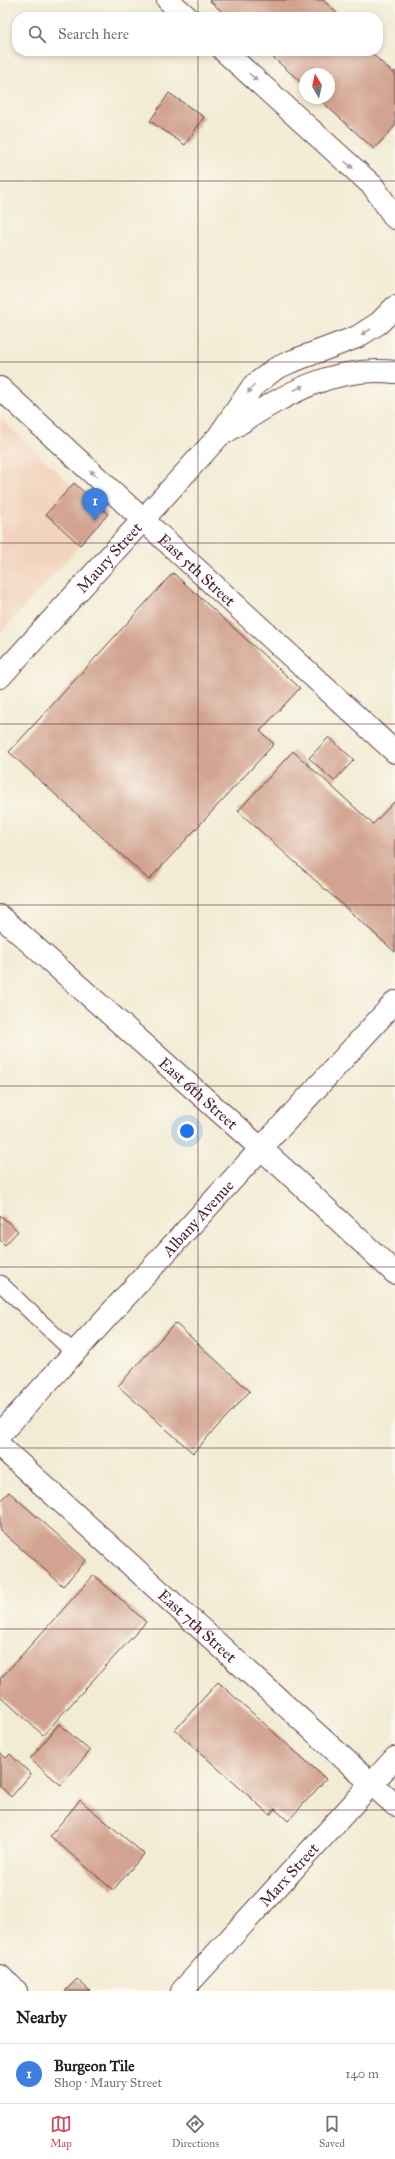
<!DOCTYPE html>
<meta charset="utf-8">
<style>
:root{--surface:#fff;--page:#f6f6f6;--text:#202124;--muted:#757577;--line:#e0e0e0;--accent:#d1495b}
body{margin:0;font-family:"IM FELL Great Primer",serif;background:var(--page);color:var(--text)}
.compass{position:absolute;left:299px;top:68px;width:36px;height:36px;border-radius:50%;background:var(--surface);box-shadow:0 2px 6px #0003;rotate:351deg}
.you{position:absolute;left:187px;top:1131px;width:14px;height:14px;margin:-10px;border:3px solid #fff;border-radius:50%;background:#1a73e8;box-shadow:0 0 0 6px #1a73e833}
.badge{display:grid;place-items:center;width:26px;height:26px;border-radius:50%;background:var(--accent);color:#fff;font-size:13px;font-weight:700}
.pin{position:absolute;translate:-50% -33px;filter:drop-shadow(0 1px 2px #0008)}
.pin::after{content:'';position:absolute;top:21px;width:14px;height:12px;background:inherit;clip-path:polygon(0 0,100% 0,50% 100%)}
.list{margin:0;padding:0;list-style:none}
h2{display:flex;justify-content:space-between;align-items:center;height:52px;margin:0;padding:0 16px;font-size:17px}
h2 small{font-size:13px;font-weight:400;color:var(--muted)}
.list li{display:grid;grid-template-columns:26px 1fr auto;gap:12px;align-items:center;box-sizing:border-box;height:60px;padding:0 16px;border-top:1px solid var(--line)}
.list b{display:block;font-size:15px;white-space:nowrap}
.list p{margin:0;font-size:13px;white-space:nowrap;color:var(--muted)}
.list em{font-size:13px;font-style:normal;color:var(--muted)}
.icon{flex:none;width:22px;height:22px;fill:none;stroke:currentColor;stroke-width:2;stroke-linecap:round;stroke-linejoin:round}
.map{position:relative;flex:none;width:395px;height:1991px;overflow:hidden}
.search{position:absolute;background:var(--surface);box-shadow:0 2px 6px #0003;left:12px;right:12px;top:12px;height:44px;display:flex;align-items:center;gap:10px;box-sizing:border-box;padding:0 14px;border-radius:16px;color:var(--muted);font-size:15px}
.sheet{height:112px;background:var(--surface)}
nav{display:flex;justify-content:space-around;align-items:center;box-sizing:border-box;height:56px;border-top:1px solid var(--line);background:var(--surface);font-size:11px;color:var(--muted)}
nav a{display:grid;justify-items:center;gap:2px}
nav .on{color:var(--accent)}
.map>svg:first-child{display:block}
.built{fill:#f2d4be}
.building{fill:#d2a390}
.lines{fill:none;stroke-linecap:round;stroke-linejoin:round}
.lane-casing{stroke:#633e44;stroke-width:17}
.street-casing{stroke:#633e44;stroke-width:24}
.primary-casing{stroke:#633e44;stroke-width:24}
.lane{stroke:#fff;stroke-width:15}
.street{stroke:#fff;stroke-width:22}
.primary{stroke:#fff;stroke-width:22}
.oneway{fill:#ae9aa0}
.grid{fill:none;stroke:#4a1f2b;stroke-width:1;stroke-opacity:0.55}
.labels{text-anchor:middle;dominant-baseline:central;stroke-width:3.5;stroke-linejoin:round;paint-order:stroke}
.street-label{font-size:16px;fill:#4a1f2b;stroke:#fbf7ec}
</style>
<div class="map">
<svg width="395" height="1991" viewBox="0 0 395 1991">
<rect width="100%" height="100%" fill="#fbf7ec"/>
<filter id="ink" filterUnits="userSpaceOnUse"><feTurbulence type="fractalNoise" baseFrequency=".025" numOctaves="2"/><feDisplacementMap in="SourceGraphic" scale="8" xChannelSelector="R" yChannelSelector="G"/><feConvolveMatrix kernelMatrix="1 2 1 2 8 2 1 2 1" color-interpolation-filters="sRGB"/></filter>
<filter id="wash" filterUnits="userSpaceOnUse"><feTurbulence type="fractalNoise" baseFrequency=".012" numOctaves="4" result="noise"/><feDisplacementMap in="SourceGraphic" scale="16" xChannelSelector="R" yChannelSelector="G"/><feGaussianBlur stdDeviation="0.9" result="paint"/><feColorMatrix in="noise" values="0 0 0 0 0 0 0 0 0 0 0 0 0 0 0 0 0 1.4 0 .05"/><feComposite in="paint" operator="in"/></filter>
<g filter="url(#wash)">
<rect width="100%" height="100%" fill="#f2ecd4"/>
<path class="built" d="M0 418 106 517 0 634Z"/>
<g id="blocks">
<path class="building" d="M209 0H323L341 17H228Z
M266 51H369L393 73 395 71V126L374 149 318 98H329V74H305V86Z
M169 93 204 117 185 145 150 121Z
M74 483 108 514 80 545 46 514Z
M173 573 300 688 260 731 274 744 149 880 9 752Z
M329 737 354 760 334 781 309 758Z
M293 751 373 824 395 801V952L238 811Z
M0 1215 18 1231 5 1245 0 1240Z
M175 1323 250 1391 193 1453 118 1386Z
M9 1492 86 1560 63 1586 0 1530V1501Z
M94 1575 146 1622 43 1735 0 1696V1679Z
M218 1682 326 1779 288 1821 275 1809 270 1815 175 1730Z
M59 1724 90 1751 61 1785 30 1759Z
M0 1753 6 1758 10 1754 31 1774 11 1797 0 1786Z
M80 1800 144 1854 113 1890 50 1836Z
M77 1979 90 1991H65Z"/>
</g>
</g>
<g filter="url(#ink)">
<use href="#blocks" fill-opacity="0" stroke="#633e44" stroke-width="1"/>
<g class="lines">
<defs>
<path id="lane" d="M0 1283 74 1353"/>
<g id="street">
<path d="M168 0 187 17"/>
<path d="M224 51 373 186 395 218"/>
<path id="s1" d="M0 388 395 752"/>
<path id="s2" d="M0 916 285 1170 395 1273"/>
<path id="s3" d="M0 1434 395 1002"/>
<path id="s4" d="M0 1446 395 1805"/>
<path d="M0 1976 16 1991"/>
<path id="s5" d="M182 1991 395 1758"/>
</g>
<g id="primary">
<path d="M224 433C279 399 327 365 395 372"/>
<path id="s6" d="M0 677 218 437 253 386 275 369 290 362 357 337 379 323 395 307"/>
</g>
</defs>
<use href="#lane" class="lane-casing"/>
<use href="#street" class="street-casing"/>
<use href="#primary" class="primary-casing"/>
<use href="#lane" class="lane"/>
<use href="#street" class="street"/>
<use href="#primary" class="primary"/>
</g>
<defs><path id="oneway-solid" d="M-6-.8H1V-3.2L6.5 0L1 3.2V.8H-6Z"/></defs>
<g class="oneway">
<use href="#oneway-solid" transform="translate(253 77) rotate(42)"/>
<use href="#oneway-solid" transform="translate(349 165) rotate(42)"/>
<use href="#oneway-solid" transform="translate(366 332) rotate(149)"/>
<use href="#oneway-solid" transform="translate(299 388) rotate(-25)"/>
<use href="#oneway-solid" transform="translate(251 389) rotate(128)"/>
<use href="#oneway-solid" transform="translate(94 474) rotate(-138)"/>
</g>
</g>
<path class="grid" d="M198 0V17M198 51V1991M0 181H395M0 362H395M0 543H395M0 724H395M0 905H395M0 1086H395M0 1267H395M0 1448H395M0 1629H395M0 1810H395"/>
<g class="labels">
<g class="street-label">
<text stroke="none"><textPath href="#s6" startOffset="162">Maury Street</textPath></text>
<text stroke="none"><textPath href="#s1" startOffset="268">East 5th Street</textPath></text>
<text stroke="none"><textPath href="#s2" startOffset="266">East 6th Street</textPath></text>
<text stroke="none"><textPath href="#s3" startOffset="293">Albany Avenue</textPath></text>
<text stroke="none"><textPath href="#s4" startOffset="267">East 7th Street</textPath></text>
<text stroke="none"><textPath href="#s5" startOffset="158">Marx Street</textPath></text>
</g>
</g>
</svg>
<svg class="compass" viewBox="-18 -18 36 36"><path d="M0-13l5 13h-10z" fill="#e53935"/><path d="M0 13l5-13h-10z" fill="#757577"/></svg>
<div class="you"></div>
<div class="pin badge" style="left:95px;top:521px;background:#3f7fe0">1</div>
<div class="search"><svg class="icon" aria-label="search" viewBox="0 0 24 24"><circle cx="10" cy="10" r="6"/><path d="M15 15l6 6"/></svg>Search here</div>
</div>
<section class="sheet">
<h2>Nearby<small></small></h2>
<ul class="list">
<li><span class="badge" style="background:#3f7fe0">1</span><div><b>Burgeon Tile</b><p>Shop · Maury Street</p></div><em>140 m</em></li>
</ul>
</section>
<nav>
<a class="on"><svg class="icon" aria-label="map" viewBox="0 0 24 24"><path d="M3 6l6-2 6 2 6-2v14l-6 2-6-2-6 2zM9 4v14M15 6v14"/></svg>Map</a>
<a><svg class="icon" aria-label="directions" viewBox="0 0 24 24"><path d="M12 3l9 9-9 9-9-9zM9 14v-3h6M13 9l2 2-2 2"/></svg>Directions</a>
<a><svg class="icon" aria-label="saved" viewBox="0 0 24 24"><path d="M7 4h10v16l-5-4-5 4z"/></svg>Saved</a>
</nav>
